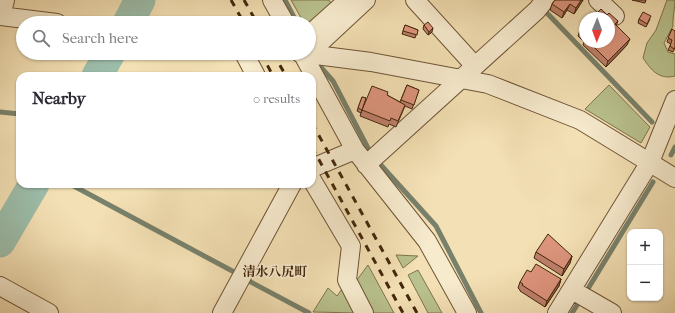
<!DOCTYPE html>
<meta charset="utf-8">
<style>
:root{--surface:#fff;--page:#f7f7f7;--text:#2b2b33;--muted:#7c7c81;--line:#e1e1e2}
body{margin:0;font-family:"IM FELL French Canon","Noto Serif JP",serif;background:var(--page);color:var(--text)}
.controls{position:absolute;right:12px;bottom:12px;display:grid;overflow:hidden;border-radius:8px;box-shadow:0 1px 3px #0004}
.controls button{width:36px;height:36px;display:grid;place-items:center;padding:0;border:0;border-bottom:1px solid var(--line);background:var(--surface);color:var(--text);font:20px sans-serif}
.compass{position:absolute;left:579px;top:12px;width:36px;height:36px;border-radius:50%;background:var(--surface);box-shadow:0 1px 3px #0004;rotate:181deg}
.list{margin:0;padding:0;list-style:none}
h2{display:flex;justify-content:space-between;align-items:center;height:52px;margin:0;padding:0 16px;font-size:17px}
h2 small{font-size:13px;font-weight:400;color:var(--muted)}
.icon{flex:none;width:22px;height:22px;fill:none;stroke:currentColor;stroke-width:2;stroke-linecap:round;stroke-linejoin:round}
.map{position:relative;flex:none;width:675px;height:313px;overflow:hidden}
.search{position:absolute;background:var(--surface);box-shadow:0 1px 3px #0004;left:16px;top:16px;width:300px;height:44px;display:flex;align-items:center;gap:10px;box-sizing:border-box;padding:0 14px;border-radius:22px;color:var(--muted);font-size:15px}
.panel{position:absolute;background:var(--surface);box-shadow:0 1px 3px #0004;left:16px;top:72px;width:300px;height:116px;border-radius:12px}
.map>svg:first-child{display:block}
.green{fill:#b9c28e;stroke:#7e744d}
.lines{fill:none;stroke-linecap:round;stroke-linejoin:round}
.stream{stroke:#78816b;stroke-width:5}
.river{stroke:#9cbdaa;stroke-width:31}
.minor-casing{stroke:#6f5436;stroke-width:20}
.minor{stroke:#f7ebce;stroke-width:18}
.rail{stroke:#43260c;stroke-width:3;stroke-dasharray:7 7;stroke-linecap:butt}
.wall{fill:#bf806c;stroke:#43260c}
.shaded-wall{fill:#9b6858;stroke:#43260c}
.building{fill:#de957e;stroke:#43260c}
.labels{text-anchor:middle;dominant-baseline:central;stroke-width:3.5;stroke-linejoin:round;paint-order:stroke}
.quarter-label{font-size:13px;font-weight:bold;fill:#43260c;stroke:#f7ebce}
</style>
<div class="map">
<svg width="675" height="313" viewBox="0 0 675 313">
<rect width="100%" height="100%" fill="#f3e0b4"/>
<filter id="stains"><feTurbulence type="fractalNoise" baseFrequency=".005" numOctaves="4"/><feColorMatrix values="0 0 0 0 .2 0 0 0 0 .09 0 0 0 0 .02 0 0 0 .5 -.17"/></filter>
<radialGradient id="worn" r=".72"><stop offset=".6" stop-color="#630" stop-opacity="0"/><stop offset="1" stop-color="#630" stop-opacity=".3"/></radialGradient>
<path class="green" d="M291 0H329L333 6 309 23H304Z
M667 0H675C675 7 672 22 673 26L664 43 668 52 675 54V76C659 80 651 70 643 58L647 43 656 30Z
M609 85 650 127 641 143 585 109Z
M396 255 418 256 403 268Z
M368 265 394 313H370L354 284Z
M418 270 442 313H428L408 275Z
M344 286 358 313 313 312 328 288 337 296Z"/>
<g class="lines">
<path class="stream" d="M285 0 297 23
M546 12 652 122
M318 64 333 81 370 152
M0 112 20 114
M671 155 675 147
M380 164 436 226 481 313
M70 184 236 273
M247 280 309 313
M586 292 653 182
M572 313 579 302"/>
<path class="river" d="M128 23 140 0
M97 76 110 53
M0 242 34 184"/>
<defs>
<path id="minor" d="M272 0 285 23
M415 0 475 66
M598 0 615 16
M0 16 57 23
M1 16 5 0
M309 35 348 0
M244 53 256 76
M300 53 371 62 488 84 580 120 675 178
M302 53 355 150 427 241 467 313
M309 53 366 0
M366 165 537 10 545 0
M312 168 355 150
M312 180 351 246 347 280 364 313
M0 286 49 313
M572 290 612 313
M222 313 292 184
M557 313 650 162 675 100"/>
</defs>
<use href="#minor" class="minor-casing"/>
<use href="#minor" class="minor"/>
<path class="rail" d="M231 0 244 23
M244 0 257 23
M261 53 273 76
M273 53 286 76
M312 123 417 313
M312 147 403 313"/>
</g>
<path class="wall" d="M555 0H583L574 14 567 10 562 18 550 10 552 4Z
M632 0H646L645 3Z
M607 15 618 21 616 26 627 45 606 67 583 45 584 42 578 36 580 30 585 25V42H609Z
M639 19H650L646 27 638 23Z
M405 25 418 30 415 38 402 34Z
M424 25 432 32 428 35 423 29Z
M672 29 675 48 673 52 668 50 671 44 667 42Z
M407 85 419 90 412 109 405 106 396 127 389 124 388 127 360 116 362 110 387 95 400 102Z
M362 97 366 98 361 113 357 111Z
M536 252 572 256 570 263 562 276 534 258Z
M531 272 561 279 559 286 545 307 520 291V290L518 288 520 282Z"/>
<path class="shaded-wall" d="M581 0H583L574 14 576 8Z
M570 4 567 10 562 18 564 12Z
M433 28 432 32 428 35 429 32Z
M630 39 627 45 606 67 608 61Z
M572 256 570 263 562 276 564 269Z
M561 279 559 286 545 307 547 301Z"/>
<path class="building" d="M555 0H581L576 8 570 4 564 12 552 4Z
M601 9 607 15 609 13 618 21 615 24 630 39 608 61 589 42H609V18H592Z
M643 12 651 16 647 24 639 19Z
M428 22 433 28 429 32 424 25Z
M405 25 418 30 417 35 403 31Z
M585 25V34L580 30Z
M672 29 675 31V47L674 49 670 46 672 40 668 38Z
M407 85 419 90 414 105 401 100Z
M372 86 388 92 387 95 405 105 398 121 391 118 390 121 362 110Z
M362 97 366 98 362 110 358 108Z
M548 234 572 256 564 269 536 252Z
M536 264 561 279 547 301 522 285 523 284 520 282 527 270 531 272Z"/>
<g class="labels">
<g class="quarter-label">
<text x="275" y="271">清水八尻町</text>
</g>
</g>
<rect width="100%" height="100%" filter="url(#stains)"/>
<rect width="100%" height="100%" fill="url(#worn)"/>
</svg>
<div class="controls">
<button>+</button>
<button>−</button>
</div>
<svg class="compass" viewBox="-18 -18 36 36"><path d="M0-13l5 13h-10z" fill="#e53935"/><path d="M0 13l5-13h-10z" fill="#7c7c81"/></svg>
<div class="search"><svg class="icon" aria-label="search" viewBox="0 0 24 24"><circle cx="10" cy="10" r="6"/><path d="M15 15l6 6"/></svg>Search here</div>
<section class="panel">
<h2>Nearby<small>0 results</small></h2>
<ul class="list">
</ul>
</section>
</div>
